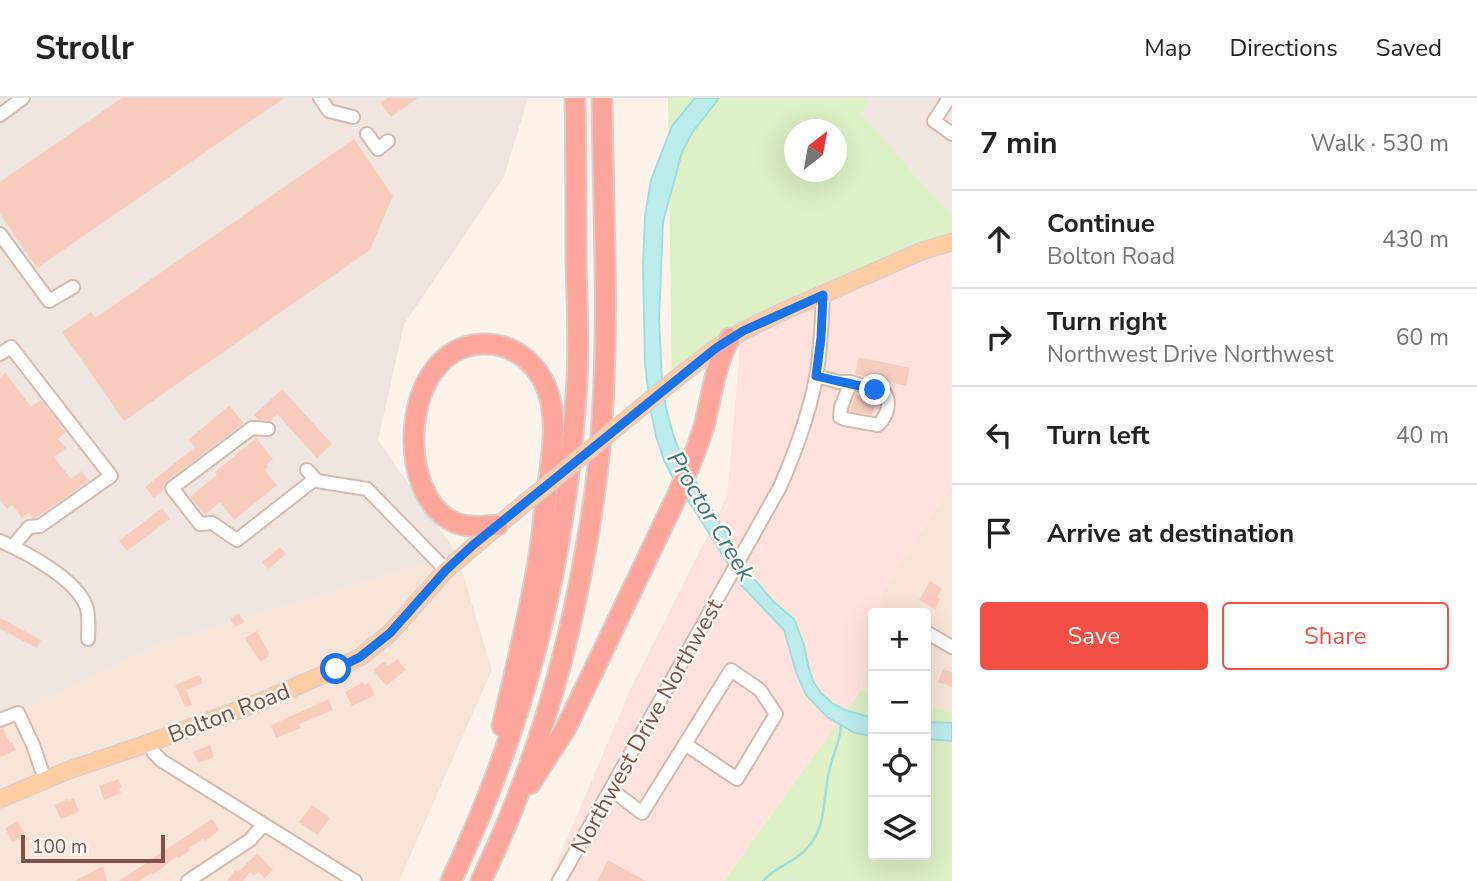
<!DOCTYPE html>
<meta charset="utf-8">
<style>
:root{--surface:#fff;--page:#f6f6f6;--text:#222;--muted:#767676;--line:#e0e0e0;--accent:#f44f44}
body{margin:0;font-family:"Nunito Sans",sans-serif;background:var(--page);color:var(--text)}
.controls{position:absolute;right:21px;bottom:21px;display:grid;overflow:hidden;border-radius:7px;box-shadow:0 7px 28px #0002}
.controls button{width:63px;height:63px;display:grid;place-items:center;padding:0;border:0;border-bottom:2px solid var(--line);background:var(--surface);color:var(--text);font:35px sans-serif}
.compass{position:absolute;left:784px;top:21px;width:63px;height:63px;border-radius:50%;background:var(--surface);box-shadow:0 7px 28px #0002;rotate:31deg}
.scale{position:absolute;left:21px;bottom:18px;width:144px;box-sizing:border-box;padding-left:7px;border:4px solid #7e5349;border-top:0;font-size:19px;line-height:24px;white-space:nowrap;color:#7e5349;-webkit-text-stroke:5px #fff8f3;paint-order:stroke}
.stop{position:absolute;width:21px;height:21px;margin:-16px;border:5px solid #1a73e8;border-radius:50%;background:#fff}
.stop.end{background:#1a73e8;border-color:#fff;box-shadow:0 2px 7px #0008}
.list{margin:0;padding:0;list-style:none}
h2{display:flex;justify-content:space-between;align-items:center;height:91px;margin:0;padding:0 28px;font-size:30px}
h2 small{font-size:23px;font-weight:400;color:var(--muted)}
.list li{display:grid;grid-template-columns:46px 1fr auto;gap:21px;align-items:center;box-sizing:border-box;height:98px;padding:0 28px;border-top:2px solid var(--line)}
.list b{display:block;font-size:26px;white-space:nowrap}
.list p{margin:0;font-size:23px;white-space:nowrap;color:var(--muted)}
.list em{font-size:23px;font-style:normal;color:var(--muted)}
.actions{display:flex;gap:14px;padding:21px 28px}
.actions a{flex:1;padding:16px 0;border:2px solid var(--accent);border-radius:7px;text-align:center;font-size:24px;color:var(--accent)}
.actions .main{background:var(--accent);color:#fff}
.icon{flex:none;width:38px;height:38px;fill:none;stroke:currentColor;stroke-width:2;stroke-linecap:round;stroke-linejoin:round}
.map{position:relative;flex:none;width:952px;height:783px;overflow:hidden}
header{display:flex;align-items:center;gap:42px;box-sizing:border-box;height:98px;padding:0 35px;background:var(--surface);border-bottom:2px solid var(--line)}
header strong{font-size:33px}
nav{display:flex;gap:38px;margin-inline-start:auto;font-size:24px}
main{display:flex}
aside{flex:1;background:var(--surface)}
.map>svg:first-child{display:block}
.residential{fill:#f7e4d8}
.commercial{fill:#ffe2de}
.industrial{fill:#eee4e0}
.green{fill:#ddefc6;fill-rule:evenodd}
.water{fill:#bcebeb;stroke:#a0dede;stroke-width:2}
.lines{fill:none;stroke-linecap:round;stroke-linejoin:round}
.stream{stroke:#a0dede;stroke-width:2.5}
.building{fill:#f7ccbf}
.minor-casing{stroke:#d5bab0;stroke-width:16}
.major-casing{stroke:#dbcfcc;stroke-width:19}
.highway-casing{stroke:#dbcfcc;stroke-width:23}
.minor{stroke:#fff;stroke-width:12}
.major{stroke:#ffcda1;stroke-width:16}
.highway{stroke:#fea59c;stroke-width:19}
.major-bridge-casing{stroke:#dbcfcc;stroke-width:19;stroke-linecap:butt}
.major-bridge{stroke:#ffcda1;stroke-width:16}
.route{stroke:#1a73e8;stroke-width:9}
.labels{text-anchor:middle;dominant-baseline:central;stroke-width:5;stroke-linejoin:round;paint-order:stroke}
.street-label{font-size:23px;fill:#7e5349;stroke:#fff8f3}
.water-label{font-size:24px;font-style:italic;fill:#387c7c;stroke:#fff8f3}
</style>
<header>
<strong>Strollr</strong>
<nav><a>Map</a><a>Directions</a><a>Saved</a></nav>
</header>
<main>
<div class="map">
<svg width="952" height="783" viewBox="0 0 952 783">
<rect width="100%" height="100%" fill="#fef3ea"/>
<path class="residential" d="M952 387V614L926 608V515H878L883 492Z
M457 456 492 572 399 783H0V622L164 545Z
M873 538V595L861 592Z"/>
<path class="commercial" d="M952 153V387L883 492 878 515H873V538L861 592 724 783H549L630 592 727 399 742 227 838 190Z"/>
<path class="industrial" d="M0 0H528L504 79 404 226 378 342 457 456 164 545 0 622Z
M870 0H952V118L861 16Z"/>
<path class="green" d="M668 0H870L861 16 952 118V153L838 190 742 227 672 292ZM794 32H836V74H794Z
M861 592 873 595V757H926V608L952 614V783H724Z"/>
<path class="water" d="M695 0H719L692 35 682 54 663 124 659 221 662 282 666 310 673 336 681 357 747 473 774 504 794 521 804 547 808 567 813 583 821 595 832 605 845 612 873 620V638L855 635 827 619 806 597 796 574 784 532 741 487 697 416 675 384 664 362 656 338 651 314 645 267 643 167 645 118 651 82 672 28Z
M926 624 952 625V643L926 641Z"/>
<g class="lines">
<path class="stream" d="M763 783C774 770 790 766 803 754 828 732 822 703 829 674 832 658 841 642 841 627"/>
</g>
<path class="building" d="M122 0H284L37 170 0 116V84Z
M387 0H418L391 19 380 5Z
M354 41 393 98 370 152 124 323 62 234 91 214 95 220Z
M859 259 910 270 906 288 855 276Z
M5 274 31 309 41 302 66 334 58 341 66 350 54 359 71 381 82 373 89 383 37 419 33 420 29 415 22 420 12 407 7 411 0 402V280Z
M282 291 332 346 317 360 277 316 270 323 259 322 254 317Z
M856 296 861 298 860 300 876 303 872 317 849 313Z
M229 308 244 325 167 383 164 387 163 392 154 400 145 389 195 349 188 342Z
M256 340 273 361 266 367 268 369 265 372 277 387 234 422 220 404 205 417 190 399 217 377 215 374Z
M162 410 170 421 127 453 119 443Z
M280 449 286 456 268 471 262 464Z
M930 483 942 490 937 499 940 501 935 511 919 502Z
M239 515 244 524 235 529 230 521Z
M0 520 41 542 37 550 0 531Z
M257 533 269 555 268 556 269 558 260 564 245 540Z
M397 561 406 572 386 588 373 572 385 563 388 568Z
M943 571 952 574V589L938 584Z
M199 577 203 585 186 592 192 607 185 609 175 587Z
M363 584 364 587 369 585 375 597 352 608 345 594Z
M329 601 333 612 299 626 301 630 276 640 271 627Z
M3 630 10 645 12 644 16 652 0 659V631Z
M210 647 214 659 198 665 193 654Z
M118 681 122 689 119 691 121 695 104 702 99 688Z
M74 700 79 714 61 721 54 707 68 701V703Z
M312 707 330 720 317 737 299 724Z
M212 721 219 732 211 739 205 743 203 741 188 751 189 753 178 760 177 758 153 777 151 775 140 783H119Z
M18 723 25 737 12 744 5 730Z
M257 755 273 772 265 780 258 774 254 778 250 774 243 783H227L235 772 238 774Z
M608 762 646 783H597Z
M103 768 107 783H75Z"/>
<g class="lines">
<defs>
<path id="minor" d="M320 0 329 13 353 19
M949 0 934 23 952 36
M0 17 23 0
M367 36 378 51 388 43
M0 136 49 203 73 189
M0 256 11 249 111 378 40 428 29 429 13 448
M816 278 839 284H851L885 295C891 306 887 318 878 327L844 321 840 319 841 309 851 284
M268 331 252 330 172 390 200 426 212 425 237 442 315 381
M307 372 317 383 367 391 446 472
M0 443C26 454 76 481 86 508 90 518 88 530 88 541
M926 534 952 549
M0 622 18 615 33 647 45 682
M149 645 154 655 162 663 355 783
M612 692 642 715 731 572 760 592 776 616 737 681 685 646
M188 783 250 742 263 727
M559 783 780 389C795 354 809 318 816 279 821 252 822 224 823 197"/>
<path id="major" d="M677 280 716 250 743 233 782 214 922 153 952 144
M0 701 69 672 149 645 265 602 336 571 360 559 390 535 446 472 514 414"/>
<path id="highway" d="M498 427C484 428 470 430 456 425 394 401 399 251 481 246 517 244 544 271 551 305 557 336 550 369 546 400 543 421 542 442 538 463 529 518 515 574 502 628
M530 686 566 630 677 398C687 375 697 352 704 328 712 298 715 266 730 240
M451 783C528 620 567 461 577 282 579 243 577 204 576 165 576 110 576 55 575 0
M481 783C531 679 565 569 585 455 593 412 599 368 602 324 609 216 603 108 602 0"/>
</defs>
<use href="#minor" class="minor-casing"/>
<use href="#major" class="major-casing"/>
<use href="#highway" class="highway-casing"/>
<use href="#minor" class="minor"/>
<use href="#major" class="major"/>
<use href="#highway" class="highway"/>
<defs>
<path id="major-bridge" d="M514 414 677 280"/>
</defs>
<use href="#major-bridge" class="major-bridge-casing"/>
<use href="#major-bridge" class="major-bridge"/>
</g>
<g class="lines">
<path class="route" d="M336 571 360 559 390 535 446 472 473 447 716 250 743 233 823 197 821 240 816 278C836 283 855 286 875 292"/>
</g>
<g class="labels">
<g class="street-label">
<text transform="translate(229 615) rotate(-21)">Bolton Road</text>
<text transform="translate(647 628) rotate(-61)">Northwest Drive Northwest</text>
</g>
<g class="water-label">
<text transform="translate(711 418) rotate(59)">Proctor Creek</text>
</g>
</g>
</svg>
<div class="controls">
<button>+</button>
<button>−</button>
<button><svg class="icon" aria-label="locate" viewBox="0 0 24 24"><circle cx="12" cy="12" r="6"/><path d="M12 2v4M12 18v4M2 12h4M18 12h4"/></svg></button>
<button><svg class="icon" aria-label="layers" viewBox="0 0 24 24"><path d="M12 4l9 5-9 5-9-5zM3 14l9 5 9-5"/></svg></button>
</div>
<svg class="compass" viewBox="-18 -18 36 36"><path d="M0-13l5 13h-10z" fill="#e53935"/><path d="M0 13l5-13h-10z" fill="#767676"/></svg>
<div class="scale">100 m</div>
<div class="stop" style="left:336px;top:571px"></div>
<div class="stop end" style="left:875px;top:292px"></div>
</div>
<aside>
<h2>7 min<small>Walk · 530 m</small></h2>
<ul class="list">
<li><svg class="icon" aria-label="ahead" viewBox="0 0 24 24"><path d="M12 20V5M6 11l6-6 6 6"/></svg><div><b>Continue</b><p>Bolton Road</p></div><em>430 m</em></li>
<li><svg class="icon" aria-label="right" viewBox="0 0 24 24"><path d="M7 20v-9h11M14 6l5 5-5 5"/></svg><div><b>Turn right</b><p>Northwest Drive Northwest</p></div><em>60 m</em></li>
<li><svg class="icon" aria-label="left" viewBox="0 0 24 24"><path d="M17 20v-9H6M10 6l-5 5 5 5"/></svg><div><b>Turn left</b></div><em>40 m</em></li>
<li><svg class="icon" aria-label="arrive" viewBox="0 0 24 24"><path d="M6 21V4h12l-3 4 3 4H6"/></svg><div><b>Arrive at destination</b></div></li>
</ul>
<div class="actions"><a class="main">Save</a><a>Share</a></div>
</aside>
</main>
